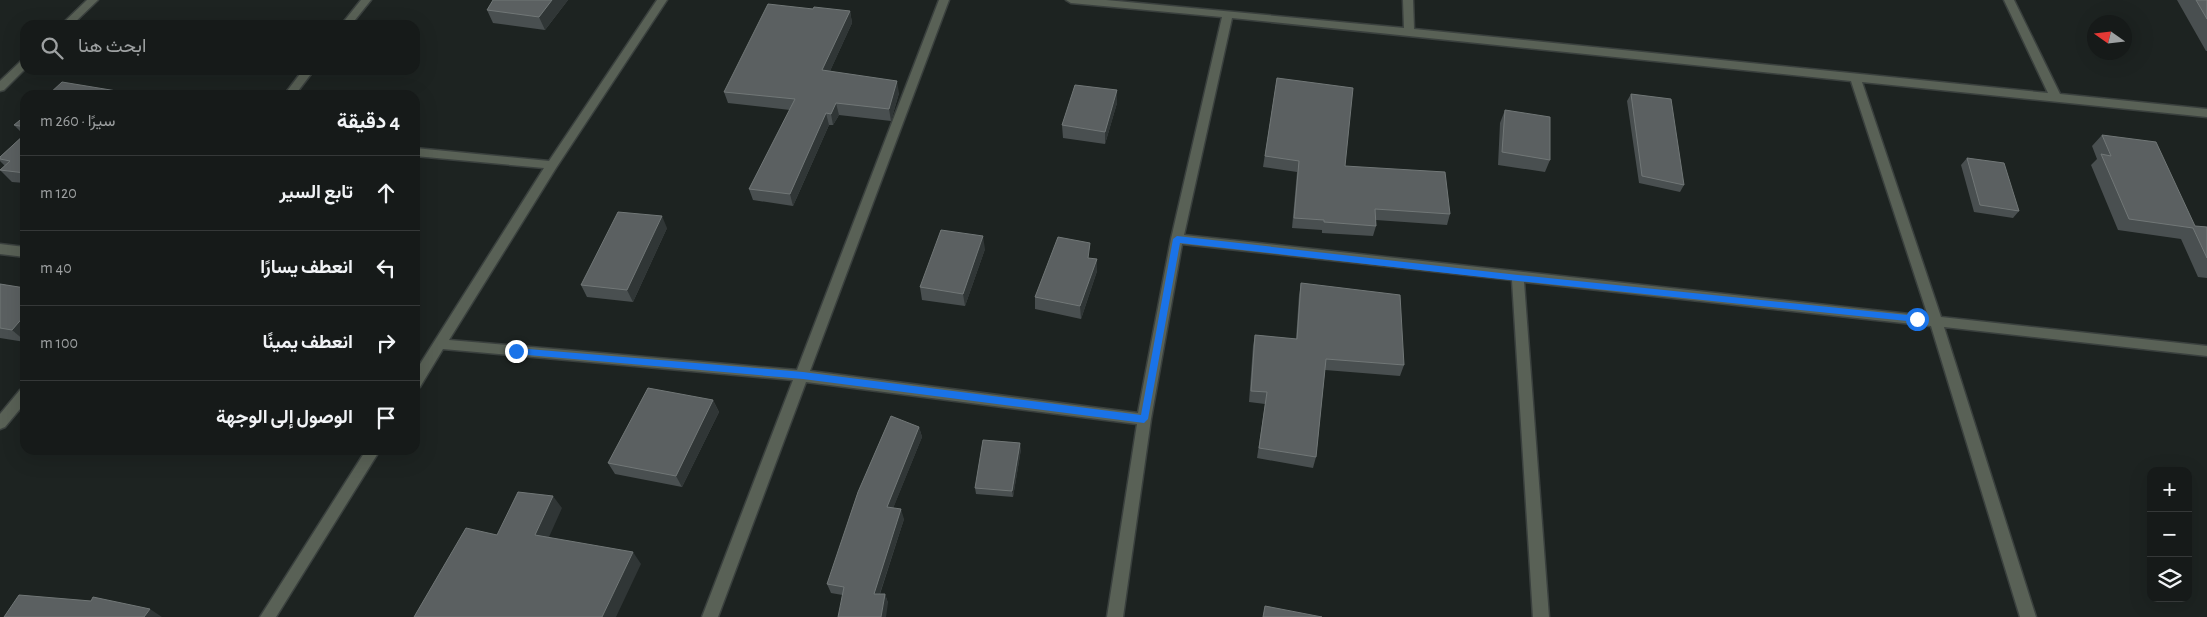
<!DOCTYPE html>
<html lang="ar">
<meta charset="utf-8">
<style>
:root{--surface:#161a19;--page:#232726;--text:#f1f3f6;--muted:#9ea1a2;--line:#353838}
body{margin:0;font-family:"Alegreya Sans",Vazirmatn,sans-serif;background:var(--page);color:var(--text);direction:rtl}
.controls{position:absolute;right:15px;bottom:15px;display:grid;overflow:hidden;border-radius:10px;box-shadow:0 5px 20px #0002}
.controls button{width:45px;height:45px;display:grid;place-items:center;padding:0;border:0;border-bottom:1px solid var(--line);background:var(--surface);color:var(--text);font:25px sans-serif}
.compass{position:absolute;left:2087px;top:15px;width:45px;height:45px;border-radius:50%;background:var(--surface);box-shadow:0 5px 20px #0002;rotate:284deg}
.stop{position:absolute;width:15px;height:15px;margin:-11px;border:4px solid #1a73e8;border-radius:50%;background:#fff}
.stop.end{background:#1a73e8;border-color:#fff;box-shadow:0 1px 5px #0008}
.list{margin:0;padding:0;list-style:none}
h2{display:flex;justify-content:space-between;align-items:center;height:65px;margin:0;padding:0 20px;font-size:21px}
h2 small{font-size:16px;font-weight:400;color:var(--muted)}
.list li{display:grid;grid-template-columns:32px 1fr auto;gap:15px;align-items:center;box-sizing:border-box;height:75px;padding:0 20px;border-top:1px solid var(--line)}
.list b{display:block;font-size:19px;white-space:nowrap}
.list em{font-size:16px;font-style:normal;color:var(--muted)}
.icon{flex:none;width:28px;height:28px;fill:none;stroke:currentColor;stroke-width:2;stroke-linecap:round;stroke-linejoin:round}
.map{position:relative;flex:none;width:2207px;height:617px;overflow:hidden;direction:ltr}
.search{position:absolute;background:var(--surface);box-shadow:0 5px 20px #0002;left:20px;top:20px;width:400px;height:55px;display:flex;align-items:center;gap:12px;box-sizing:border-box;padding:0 18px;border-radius:15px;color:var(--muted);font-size:19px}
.panel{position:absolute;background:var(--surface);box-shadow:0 5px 20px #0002;left:20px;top:90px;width:400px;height:365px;border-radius:15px;direction:rtl}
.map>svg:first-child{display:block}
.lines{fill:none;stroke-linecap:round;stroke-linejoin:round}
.minor-casing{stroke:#3a403e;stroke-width:3}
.minor{fill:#596156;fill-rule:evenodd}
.wall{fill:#494f50}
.shaded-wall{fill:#303636}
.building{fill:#5b6061;stroke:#717777}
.route{fill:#1a73e8}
</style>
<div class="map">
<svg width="2207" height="617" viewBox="0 0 2207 617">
<rect width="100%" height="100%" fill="#1d2321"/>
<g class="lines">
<defs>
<path id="minor" d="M87 0H98L72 25H61Z
M361 0H371L351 25H341Z
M657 0H667L556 168 449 340 797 370 939 0H949L810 371 1138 413 1171 239 1222 17 1071 3 1066 0H1106L1404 28 1403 0H1413L1414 29 2048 93 2004 0H2014L2060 94 2207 109V117L1862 82 1941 317 2207 346V356L1944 327 2036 617H2020L1931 326 1524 282 1549 617H1533L1512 280 1182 244 1151 419 1123 617H1107L1137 424 806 382 718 617H702L793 380 443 349 420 387 415 388V372L544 168 415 156V148L549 161ZM1232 18 1851 81 1928 316 1184 235Z
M25 60V69L4 90 0 91V81L21 61Z
M303 70H314L295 95H284Z
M0 244 25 247V257L0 254Z
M25 389V403L5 427 0 429V414L20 390Z
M366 450H380L276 617H260Z"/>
</defs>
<use href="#minor" class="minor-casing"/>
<use href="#minor" class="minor"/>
</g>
<path class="wall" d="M568 0 545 30 493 23 487 10Z
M2177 0H2207V51H2206Z
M813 9 850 11 852 23 830 71 899 93 891 121 839 115 833 125H829L793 206 753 200 749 189 790 110 728 103 724 92Z
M1277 78 1345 166 1450 214 1447 225 1376 220V226L1373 236 1322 233V230L1292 228 1297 172 1263 167Z
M1117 90V103L1105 144 1063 138 1062 125Z
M1631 94 1684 185 1680 192 1639 183 1627 101Z
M1505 110 1550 160 1545 172 1498 165 1500 123Z
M25 116V183L12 182 0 170 5 166 0 161V157L24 135 14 125Z
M2102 135 2195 226 2207 227V278L2198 277 2181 239 2118 230 2091 165 2097 159 2092 146Z
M1967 158 2019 211 2013 218 1974 212 1961 165Z
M667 228 633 302 587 297 581 285Z
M985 249 965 306 922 300 920 287Z
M1090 258 1097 271 1081 319 1035 309V297Z
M1301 283 1404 365 1400 376 1325 370 1316 457 1313 468 1257 458 1265 404 1249 402 1253 346 1255 335 1296 339 1299 295Z
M0 284 25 288V342L0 338Z
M713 400 719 412 682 487 615 474 608 463Z
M919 427 922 437 893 508 904 519 880 594H885L888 603 831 593 827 584Z
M1021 449 1013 497 976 494 975 488Z"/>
<path class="shaded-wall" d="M552 0H568L545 30 539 17Z
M850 11 852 23 825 82 822 70Z
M897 81 899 93 891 121 889 109Z
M1117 90V103L1105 144V132Z
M836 103 839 115 833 125 831 114Z
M826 113 829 125 793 206 790 194Z
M662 216 667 228 633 302 627 290Z
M983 236 985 249 965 306 963 294Z
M1097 259V271L1081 319 1080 306Z
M415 297 418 300 415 304Z
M25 315V341L12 330Z
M713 400 719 412 682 487 676 476Z
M919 427 922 437 890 516 887 507Z
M1020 443 1021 449 1013 497 1012 491Z
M553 496 562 508 545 546 535 535Z
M901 509 904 519 877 602 874 594Z
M633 552 641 564 616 617H602Z
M885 594 888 603 886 617H881Z
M150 609 162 617H144Z"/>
<path class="building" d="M493 0H552L539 17 487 10Z
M2196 0H2207V19Z
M768 4 813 9 814 7 850 11 822 70 897 81 889 109 836 103 831 114 826 113 790 194 749 189 795 99 724 92Z
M1277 78 1353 88 1345 166 1445 172 1450 214 1375 209 1376 226 1324 222V220L1294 218 1299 161 1265 156Z
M62 82 141 95H48Z
M1075 85 1117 90 1105 132 1062 125Z
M1631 94 1671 99 1684 185 1642 176Z
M1505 110 1550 117V160L1502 152Z
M25 116V127L14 125Z
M25 134V173L0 170 10 161 0 159V157Z
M2102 135 2156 142 2195 226 2207 227V258L2193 228 2129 219 2101 154 2111 156Z
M1967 158 2004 163 2019 211 1980 205Z
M618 212 662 216 627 290 581 285Z
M941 230 983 236 963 294 920 287Z
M1058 237 1090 243 1088 258 1097 259 1080 306 1035 297Z
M1301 283 1400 295 1404 365 1326 359 1316 457 1259 448 1267 392 1251 391 1255 335 1297 339Z
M0 284 25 288V315L12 330 0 328Z
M648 388 713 400 676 476 608 463Z
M891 416 919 427 887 507 901 509 874 594H885L881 617H838L844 587 827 584 858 492Z
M983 440 1020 443 1012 491 975 488Z
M518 492 553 496 535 535 633 552 602 617H414L466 528 497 535Z
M19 595 91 601 93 597 150 609 144 617H4Z
M1265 606 1322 617H1263Z"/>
<path class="route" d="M1177 236 1518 275 1917 316 1921 319 1917 322 1518 281 1180 243 1148 419 1144 423 803 379 516 354 512 351 516 348 803 372 1141 415 1173 239Z"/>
</svg>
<div class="controls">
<button>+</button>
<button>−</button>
<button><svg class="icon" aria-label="layers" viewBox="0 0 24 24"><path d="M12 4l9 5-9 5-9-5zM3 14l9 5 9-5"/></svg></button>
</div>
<svg class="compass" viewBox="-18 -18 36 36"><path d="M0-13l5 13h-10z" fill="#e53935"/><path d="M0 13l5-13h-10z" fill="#9ea1a2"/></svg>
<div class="stop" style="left:1917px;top:319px"></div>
<div class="stop end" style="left:516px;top:351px"></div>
<div class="search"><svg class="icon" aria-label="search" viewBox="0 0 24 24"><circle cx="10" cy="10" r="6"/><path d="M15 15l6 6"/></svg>ابحث هنا</div>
<section class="panel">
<h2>4 دقيقة<small>سيرًا · 260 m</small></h2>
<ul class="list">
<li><svg class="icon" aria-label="ahead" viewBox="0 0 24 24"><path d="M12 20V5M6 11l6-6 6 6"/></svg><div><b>تابع السير</b></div><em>120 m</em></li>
<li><svg class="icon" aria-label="left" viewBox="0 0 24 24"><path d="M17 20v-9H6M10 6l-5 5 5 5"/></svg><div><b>انعطف يسارًا</b></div><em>40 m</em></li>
<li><svg class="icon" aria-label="right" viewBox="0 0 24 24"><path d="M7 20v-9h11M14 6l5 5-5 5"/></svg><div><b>انعطف يمينًا</b></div><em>100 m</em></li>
<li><svg class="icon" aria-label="arrive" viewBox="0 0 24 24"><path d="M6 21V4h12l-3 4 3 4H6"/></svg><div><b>الوصول إلى الوجهة</b></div></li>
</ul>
</section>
</div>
